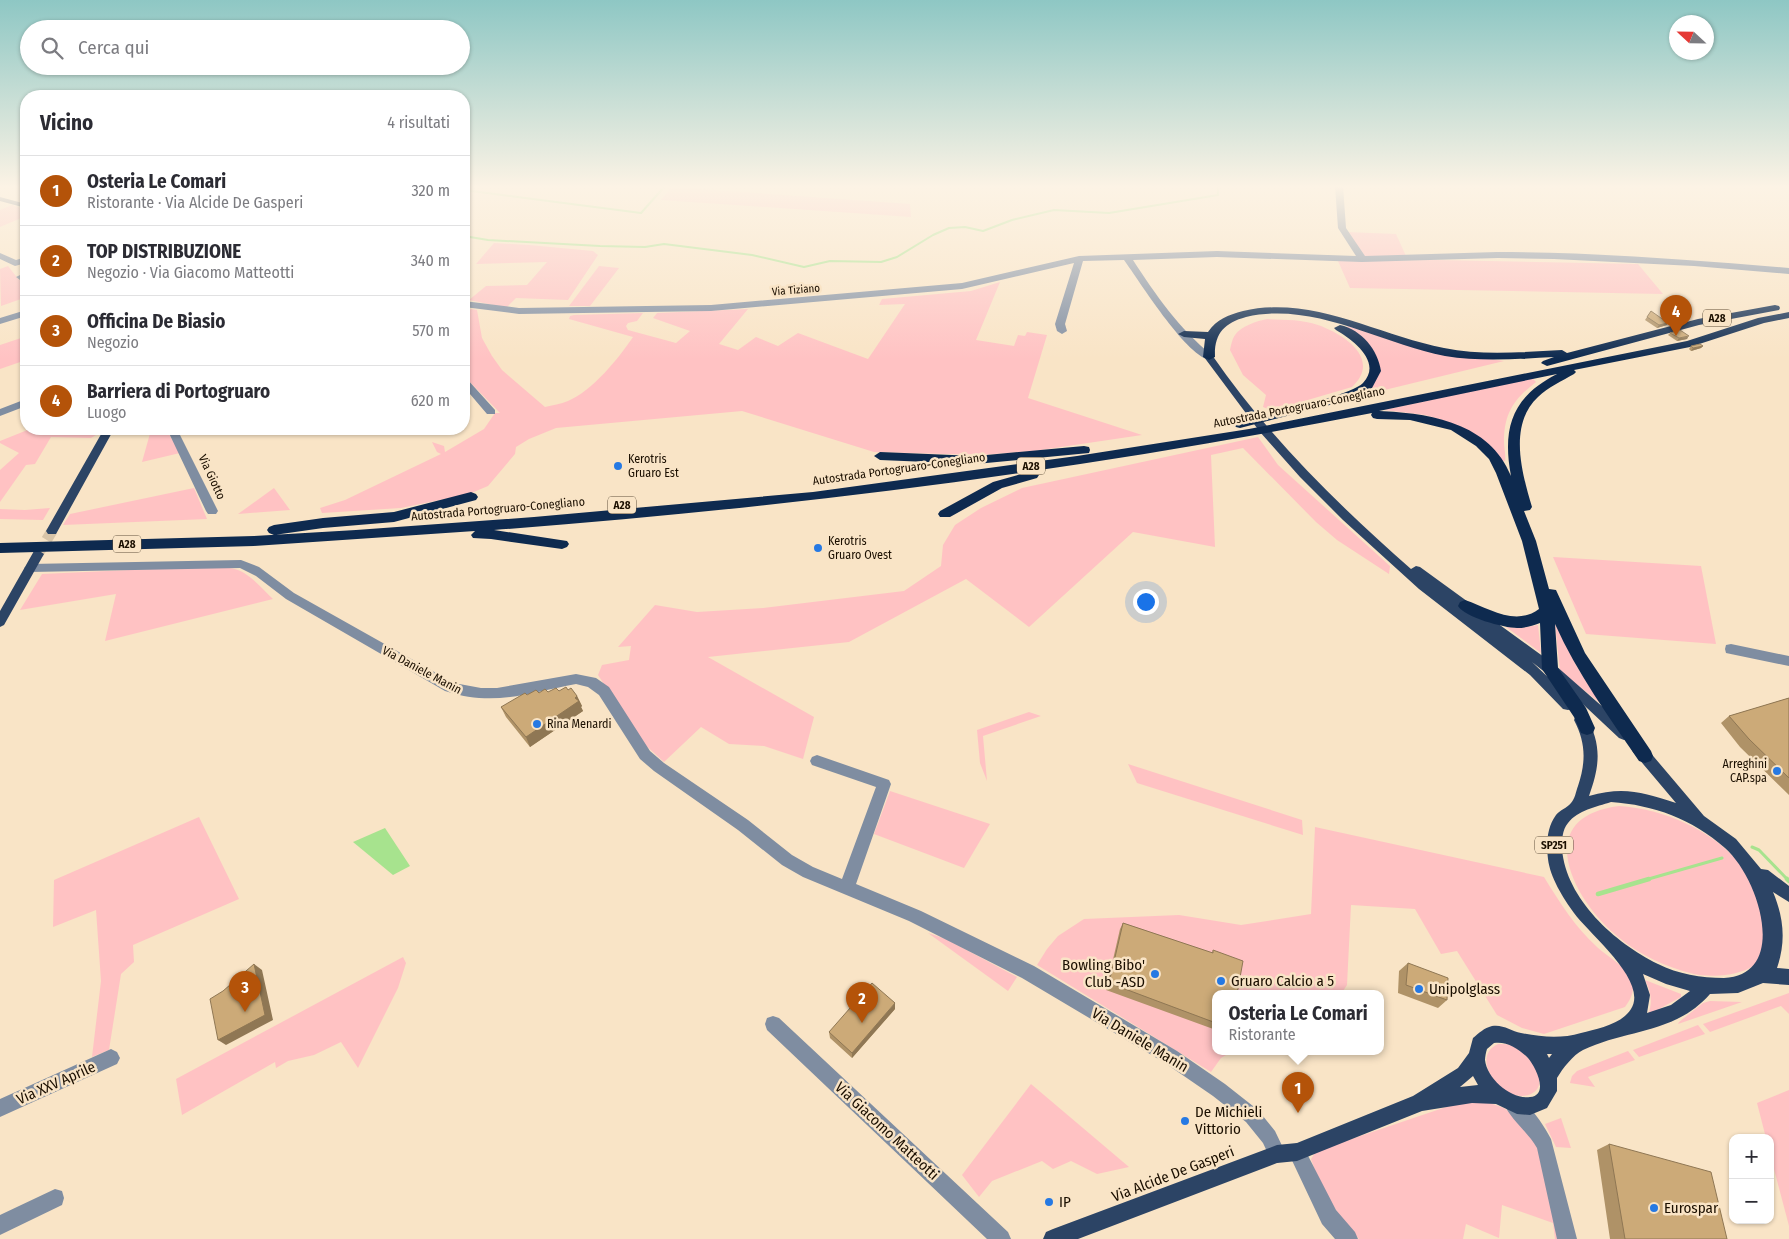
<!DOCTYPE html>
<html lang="it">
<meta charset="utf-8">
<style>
:root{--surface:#fff;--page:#f7f7f7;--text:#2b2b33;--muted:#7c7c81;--line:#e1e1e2;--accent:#b45309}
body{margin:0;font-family:"Fira Sans Condensed",sans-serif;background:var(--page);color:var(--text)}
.controls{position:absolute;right:15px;bottom:15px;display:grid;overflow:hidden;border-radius:10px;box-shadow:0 1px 4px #0004}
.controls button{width:45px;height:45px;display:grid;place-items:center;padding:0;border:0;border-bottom:1px solid var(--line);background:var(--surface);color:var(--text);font:25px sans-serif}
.compass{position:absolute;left:1669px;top:15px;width:45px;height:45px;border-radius:50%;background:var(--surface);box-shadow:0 1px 4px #0004;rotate:292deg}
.you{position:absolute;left:1145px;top:601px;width:18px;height:18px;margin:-12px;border:4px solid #fff;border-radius:50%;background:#1a73e8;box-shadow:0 0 0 8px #1a73e833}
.badge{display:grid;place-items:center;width:32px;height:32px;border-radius:50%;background:var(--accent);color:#fff;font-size:16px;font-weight:700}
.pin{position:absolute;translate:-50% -41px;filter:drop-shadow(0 1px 2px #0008)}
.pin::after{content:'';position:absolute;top:26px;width:18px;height:15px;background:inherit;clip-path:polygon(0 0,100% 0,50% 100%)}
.popup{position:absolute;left:1212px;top:990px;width:172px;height:65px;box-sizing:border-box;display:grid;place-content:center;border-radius:10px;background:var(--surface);filter:drop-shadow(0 1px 4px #0005);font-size:16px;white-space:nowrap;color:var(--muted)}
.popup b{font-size:19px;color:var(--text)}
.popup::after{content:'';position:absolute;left:50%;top:100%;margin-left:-10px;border:10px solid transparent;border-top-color:var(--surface)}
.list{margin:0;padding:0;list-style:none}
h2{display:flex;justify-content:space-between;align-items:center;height:65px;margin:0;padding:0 20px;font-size:21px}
h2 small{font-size:16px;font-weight:400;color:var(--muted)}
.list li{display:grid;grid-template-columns:32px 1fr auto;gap:15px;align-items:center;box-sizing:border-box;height:70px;padding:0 20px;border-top:1px solid var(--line)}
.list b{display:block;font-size:19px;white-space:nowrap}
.list p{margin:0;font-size:16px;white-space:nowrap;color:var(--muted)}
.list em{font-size:16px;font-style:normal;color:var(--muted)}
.icon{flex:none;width:28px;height:28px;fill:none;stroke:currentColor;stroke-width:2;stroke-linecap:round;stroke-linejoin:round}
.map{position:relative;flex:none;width:1789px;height:1239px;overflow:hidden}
.search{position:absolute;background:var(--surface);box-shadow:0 1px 4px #0004;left:20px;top:20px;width:450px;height:55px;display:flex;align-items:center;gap:12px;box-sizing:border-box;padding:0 18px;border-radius:28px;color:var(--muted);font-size:19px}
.panel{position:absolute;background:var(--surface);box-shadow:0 1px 4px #0004;left:20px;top:90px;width:450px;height:345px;border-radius:20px}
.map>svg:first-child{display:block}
.green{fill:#ffc2c3}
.water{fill:#a7e38e}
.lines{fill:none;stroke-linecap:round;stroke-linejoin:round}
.stream-far2{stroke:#a7e38e;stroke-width:2}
.stream-far1{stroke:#a7e38e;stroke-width:3}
.stream{stroke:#a7e38e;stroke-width:4.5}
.major-tunnel{stroke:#d8c4a8;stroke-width:11;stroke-dasharray:11 5.5;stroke-linecap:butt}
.minor{fill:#7f8da1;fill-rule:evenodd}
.major{fill:#2c4465;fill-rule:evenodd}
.highway{fill:#0e2a4f;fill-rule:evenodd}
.wall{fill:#af9267}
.shaded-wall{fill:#8f7754}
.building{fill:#ccaa78;stroke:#8f7754}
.poi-dot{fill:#2679e3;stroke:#f9e4c6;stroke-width:2}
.labels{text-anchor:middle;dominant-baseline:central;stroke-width:5;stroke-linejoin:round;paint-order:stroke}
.far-street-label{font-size:11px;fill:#1b0f00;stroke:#f9e4c6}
.shield{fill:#f9e4c6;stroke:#5e4f3b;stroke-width:1}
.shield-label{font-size:11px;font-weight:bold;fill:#1b0f00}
.street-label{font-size:12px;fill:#1b0f00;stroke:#f9e4c6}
.poi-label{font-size:12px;fill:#1b0f00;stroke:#f9e4c6;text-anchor:start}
.near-poi-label{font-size:15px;fill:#1b0f00;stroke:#f9e4c6;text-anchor:start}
.near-street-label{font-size:15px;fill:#1b0f00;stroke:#f9e4c6}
</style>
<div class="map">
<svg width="1789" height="1239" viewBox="0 0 1789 1239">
<rect width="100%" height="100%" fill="#f9e4c6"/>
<path class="green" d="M672 187 910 204 911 217 661 200Z
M12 205 26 210V216L0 227V210Z
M1346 232 1396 234 1406 256 1365 258Z
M494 243 529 245 593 251 598 255 568 300 516 298 507 307H503L469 300 486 286 527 285 547 262 476 264Z
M1436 260 1638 264 1663 294 1350 288 1338 261Z
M8 266 19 280 26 279V295L21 297V299L1 306 0 269Z
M599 266 619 268 590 306H569Z
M1000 282 976 340 1014 346 1018 335 1025 336 1027 332 1047 335 1028 398 1142 435 1034 451 980 455 874 452 742 411 556 428 529 439 516 447 515 454 488 486 469 494 401 508 322 513 320 508 345 500 441 454 437 452 432 442 444 446 445 452 484 429 495 413H500L464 376V314L471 309 477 310 482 338 492 356 502 370 545 407C552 405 561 404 568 401 592 391 619 358 633 337L569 319 570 316 574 315 643 313 637 321 628 323 626 326 628 330 676 343 690 331 653 318 657 313 748 309 719 344 738 350 756 337 778 346 798 333 868 359 905 304 879 305 882 299 971 291Z
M1267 319C1283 320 1302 319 1318 325 1344 334 1382 359 1352 387L1277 409H1268L1263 407 1266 395 1243 375 1230 350C1231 346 1232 339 1235 335 1241 326 1257 321 1267 319Z
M1348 326 1422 350 1504 361 1368 394 1366 390 1378 365 1346 328Z
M21 338 26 348V360L0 369V345Z
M1532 378 1536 382C1514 399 1504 413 1504 442 1504 448 1506 455 1505 461H1501L1442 420 1425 415 1384 410Z
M30 429H79L101 432 91 438 51 437 35 464 26 465 0 502V470L19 453 0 443V441Z
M155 429H166L180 453 142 462 151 430Z
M1258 437 1278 465 1390 566 1389 574 1337 540 1316 522 1243 448 1211 455 1215 547 1133 532 1029 627 966 579 849 642 708 657 814 717 803 759 764 746 729 744 701 727 664 762 642 742 598 675 602 665 629 660 631 646 618 647 655 605 697 612 763 608 904 591 941 566 943 545 955 525 981 508 1022 488Z
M194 488 207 519 63 525 70 514Z
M274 488 290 510 238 514Z
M50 508 43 520 0 519V509L25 510Z
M1553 557 1701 566 1716 644 1586 634Z
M194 567C206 569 217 567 229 568 247 569 261 588 273 599L105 641 116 594 20 610 42 574Z
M1555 624 1577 667 1600 703 1560 671Z
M1538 625 1541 653 1506 627 1521 628Z
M1029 712 1041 716 983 736 987 781 980 763 977 730Z
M1128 764 1302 820 1303 835 1137 783Z
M890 791 990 824 964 868 874 834Z
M1619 806C1664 809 1713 830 1742 866 1747 874 1751 884 1756 893 1760 899 1768 909 1769 916 1769 922 1766 930 1765 935 1764 942 1764 951 1761 957 1752 976 1712 978 1694 974 1666 967 1639 955 1617 936 1572 899 1531 817 1619 806Z
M199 817 239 899 133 945 134 962 121 974 109 1050 92 1057 101 981 96 910 53 927 54 880Z
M1315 827 1544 877C1560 903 1575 927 1597 947 1609 958 1623 964 1631 979 1636 989 1631 999 1625 1007L1544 1034 1522 1028 1497 1015 1457 951 1441 954 1415 909 1351 905 1347 985 1341 994H1216V1052H1231L1221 1058 1211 1072 1037 965 1047 949 1058 936 1084 919 1179 915 1241 925 1311 914Z
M928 933 946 939 1017 977 1008 991Z
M403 957 406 963 398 988 358 1068 341 1042 314 1055 288 1061 276 1068 275 1062 182 1115 176 1079Z
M1645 980 1681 994V997L1648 1015C1653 1002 1651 992 1645 980Z
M1789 993V1014L1781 1006 1710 1032 1703 1024Z
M1710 1001 1742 1002 1678 1024 1679 1022 1703 1003Z
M1698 1025 1705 1034 1639 1057 1633 1050Z
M1498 1044C1503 1044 1508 1044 1513 1046 1527 1052 1553 1083 1531 1094 1505 1106 1467 1058 1498 1044Z
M1628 1051 1635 1060 1588 1077 1595 1087 1570 1083 1572 1076 1577 1071Z
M1031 1084 1129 1167 1097 1174 1071 1161 1053 1169 1042 1161 992 1181 979 1197 962 1175Z
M1789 1090V1226L1770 1154V1138H1766L1757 1103Z
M1471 1102 1490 1103 1504 1108 1518 1119 1540 1148 1560 1239H1555L1553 1223 1502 1205 1499 1238 1466 1224 1463 1239H1359C1338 1216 1321 1190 1311 1159L1316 1151 1446 1107Z
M1561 1118 1571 1148 1556 1147 1545 1124Z"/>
<path class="water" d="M385 828 410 866 393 875 353 842Z"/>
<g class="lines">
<path class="stream-far2" d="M1398 186H1407
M464 190 641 213 665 186
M464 236 488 240 600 246 645 247 664 244 752 255 804 267 830 261 881 262 897 257 933 235 949 228 965 227 983 231 1012 220 1054 210 1109 213 1218 195V186"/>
<path class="stream-far1" d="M1752 847 1759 850 1788 880
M1645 880 1722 858"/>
<path class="stream" d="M1787 879 1789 881
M1598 894 1649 879"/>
<path class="major-tunnel" d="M38 554 52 531"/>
<path class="minor" d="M1335 186H1343L1346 228 1365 256C1409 255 1453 253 1497 252 1594 252 1692 260 1789 268V274L1694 266 1554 259 1498 258 1362 262 1217 257 1133 260C1155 294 1180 330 1212 355V359L1209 360C1184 353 1140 282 1124 260L1083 261 1065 324 1067 331 1062 334 1057 331 1055 324 1074 263 962 289 711 311 519 314 464 307V301L519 308 711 305 962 283 1079 256 1217 251 1356 256 1338 228Z
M0 253 16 260 26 257V263L15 266 0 259Z
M26 272V278L20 280 16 277Z
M26 310V316L0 324V318Z
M464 378 467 379 495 410V414H487L464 387Z
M26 399V406L0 416V409Z
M167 429H177L218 511 216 514H208L206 511Z
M241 560 259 567 294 593 454 683 481 688H497L576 674 596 678 609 687 650 751 664 763 748 820 792 855 813 867 842 879 876 787 812 765 810 761 812 757 817 755 889 780 891 784 856 884 921 911 1034 966 1177 1051 1225 1084 1258 1110 1275 1131 1286 1154 1283 1160 1277 1163 1271 1160 1263 1143 1246 1122 1213 1096 1165 1063 1022 978 909 921 803 877 782 865 738 830 654 771 640 759 599 695 588 687 576 684C528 693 494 707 445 691L286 599 256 576 240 568 30 572 24 568 30 564Z
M1731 644 1789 656V666L1726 653 1725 649 1726 645Z
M773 1016 779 1018 1008 1232 1011 1239H987L767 1030 765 1024 767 1018Z
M111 1049 117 1052 120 1058 117 1064 0 1117V1099Z
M1513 1095C1529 1102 1543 1124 1551 1139L1577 1239H1557L1537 1148C1528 1132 1511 1120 1504 1104L1507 1098Z
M1297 1143 1303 1146 1336 1210 1355 1232 1358 1239H1335L1322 1224 1288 1152 1291 1146Z
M55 1189 62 1191 64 1198 62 1205 0 1235V1215Z"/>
<path class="major" d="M0 197 26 204V208L0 201Z
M1209 354 1212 355C1268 436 1337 504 1411 569L1416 566 1420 567 1555 665 1629 730 1631 734 1629 738 1624 740 1619 738 1571 693 1532 662 1573 701 1575 705 1573 709 1568 710 1563 709 1530 675 1419 589 1343 520 1300 477 1260 432 1204 357Z
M104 429H114L56 534H48L46 531Z
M38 550 44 554 4 625 0 627V611L34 551Z
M1581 714 1586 716C1602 745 1600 765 1589 796 1623 786 1643 792 1676 803L1633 752 1631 748 1633 744 1638 742 1643 744 1704 816 1736 839 1761 869 1768 870 1789 886V902L1773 892C1784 918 1786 942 1777 968L1789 969V985L1763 983 1738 993 1710 994C1675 1034 1627 1029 1583 1050 1573 1055 1563 1068 1557 1078V1091L1547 1108 1530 1115 1517 1114 1496 1104 1472 1103 1422 1111 1297 1161 1277 1163 1078 1239H1043L1046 1232 1053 1229 1277 1145 1297 1143 1413 1096 1458 1068 1469 1053 1473 1038C1479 1033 1484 1028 1492 1026 1503 1024 1511 1031 1521 1033 1541 1037 1561 1039 1581 1033 1597 1029 1622 1024 1631 1009 1649 981 1588 933 1574 913 1563 898 1550 877 1548 859 1546 844 1547 827 1556 815 1560 810 1567 808 1571 803 1575 799 1576 791 1578 786 1586 762 1586 743 1574 720L1576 716ZM1611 802C1654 805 1692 819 1725 848 1760 879 1789 975 1724 978 1701 978 1678 974 1658 964 1615 943 1566 899 1562 849 1562 840 1562 830 1568 823 1578 810 1596 807 1611 802ZM1643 974 1666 984 1690 991 1671 1005 1647 1013 1650 995ZM1494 1043C1507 1041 1519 1049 1528 1058 1535 1066 1550 1095 1530 1097 1512 1100 1487 1079 1485 1060 1485 1057 1486 1052 1487 1049ZM1547 1054H1552L1549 1058ZM1473 1076 1478 1085 1460 1087Z"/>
<path class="highway" d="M1775 305 1779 306 1780 308 1779 310 1699 325 1547 366 1541 363 1543 361 1554 357C1518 359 1481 362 1445 356 1379 343 1314 301 1246 317 1224 323 1214 334 1215 357L1209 360 1203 357 1205 339 1184 337 1178 334 1184 331 1208 332C1217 319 1228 315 1243 311 1313 295 1377 335 1444 348 1482 356 1523 352 1562 350L1567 353 1698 319Z
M1789 312V318L1764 323 1690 347 1574 370 1576 372 1574 374C1562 381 1548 387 1538 397 1508 425 1522 473 1532 507L1530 510 1524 511 1536 541 1549 589 1556 590 1585 653 1651 751 1653 756 1651 761 1645 763 1639 761C1609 717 1577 673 1555 624L1558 668 1586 708 1595 728 1593 733 1587 735 1581 733 1574 717 1542 669 1540 623C1532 626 1525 628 1517 628 1504 628 1464 617 1458 606L1460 602 1465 600C1489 608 1515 627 1539 609L1522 541 1496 473 1489 459 1476 446 1451 430 1410 420 1377 419 1373 418 1371 415 1372 413C1083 470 789 508 494 530L567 541 569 544 567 547 562 549 491 539 473 538 471 535 475 531 254 546 0 553V543L254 536 356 530 534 517 813 492 1077 456 1249 429 1687 341 1758 318ZM1557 374C1512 397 1502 428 1511 476 1490 423 1430 413 1379 411Z
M1340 325C1362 330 1378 350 1381 371L1372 388 1353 399 1240 428 1236 427 1234 424 1236 421C1260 415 1349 397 1363 383 1383 362 1352 339 1336 330L1334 328Z
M1084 446 1089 447 1090 450 1089 453 976 464 880 460 874 456 880 452 976 456Z
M1032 471 1037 472 1039 475 1037 478 1002 488 950 517H940L938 514 940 511 993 482Z
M471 492 476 494 478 497 476 500 394 522 323 528 274 535 269 533 267 530 269 527 274 525 323 518 394 512Z"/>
</g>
<path class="wall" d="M1651 311 1667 325 1657 328 1645 320Z
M1670 333 1688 337 1687 339 1677 341 1668 335Z
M1691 346H1703L1701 348 1691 351 1689 349Z
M568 690 577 696 582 706 581 707 583 711 530 747 506 717 501 707 527 695Z
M1789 698V795L1740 747 1721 723 1729 716Z
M1123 923 1212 953 1213 950 1216 994V1030L1106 990 1120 929Z
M1408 963 1447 1000 1438 1008 1398 993 1399 971Z
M895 1009 852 1058 830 1038 829 1032Z
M1609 1144 1727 1239H1610L1597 1150Z"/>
<path class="shaded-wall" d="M1668 323 1667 325 1657 328 1659 325Z
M1688 337 1687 339 1677 341 1679 338Z
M1703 346 1701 348 1691 351 1693 348Z
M577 696 582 706 581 707 583 711 530 747 526 737Z
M254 964 262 970 273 1020 226 1045 218 1040Z
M895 1003V1009L852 1058V1053Z"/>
<path class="building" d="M1651 311 1668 323 1659 325 1647 317Z
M1680 330 1689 336 1679 338 1670 333Z
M1700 344 1703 346 1693 348 1691 346Z
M566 687 568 690 571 688 577 696 575 698 579 701 526 737 501 707 525 693 527 695 536 690 539 693 545 689 548 692 556 688 559 691Z
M1789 698V778L1749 739 1729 716Z
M1123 923 1213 953V950L1243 961 1237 994H1216V1023L1109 983Z
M1408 963 1448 978 1447 1000 1406 985Z
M254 964 265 1015 218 1040 210 999 223 991Z
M872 983 895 1003 852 1053 829 1032Z
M1609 1144 1711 1172 1727 1239H1625Z"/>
<linearGradient id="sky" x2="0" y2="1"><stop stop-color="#8ec7c4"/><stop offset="0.52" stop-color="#fcf3e5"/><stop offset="1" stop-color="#fcf3e5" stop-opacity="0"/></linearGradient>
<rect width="1789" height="359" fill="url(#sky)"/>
<g class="poi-dot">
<circle cx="618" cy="466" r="5"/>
<circle cx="818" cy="548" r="5"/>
<circle cx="537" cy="724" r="5"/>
<circle cx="1777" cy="771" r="5"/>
<circle cx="1155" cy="974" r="5"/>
<circle cx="1221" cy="981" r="5"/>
<circle cx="1419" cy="989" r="5"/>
<circle cx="1185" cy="1121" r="5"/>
<circle cx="1049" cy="1202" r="5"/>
<circle cx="1654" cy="1208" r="5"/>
</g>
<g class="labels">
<g class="far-street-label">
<text transform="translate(796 290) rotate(-5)">Via Tiziano</text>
</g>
<g class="shield">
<rect x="1703" y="309.5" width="28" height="17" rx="4"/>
<rect x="1017" y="457.5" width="28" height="17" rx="4"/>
<rect x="608" y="496.5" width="28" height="17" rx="4"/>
<rect x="113" y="535.5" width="28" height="17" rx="4"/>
<rect x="1535" y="836.5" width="38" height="17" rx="4"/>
</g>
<g class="shield-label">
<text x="1717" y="318">A28</text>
<text x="1031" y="466">A28</text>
<text x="622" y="505">A28</text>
<text x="127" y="544">A28</text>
<text x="1554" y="845">SP251</text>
</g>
<g class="street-label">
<text transform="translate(1299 407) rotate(-11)">Autostrada Portogruaro-Conegliano</text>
<text transform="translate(899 469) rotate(-8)">Autostrada Portogruaro-Conegliano</text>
<text transform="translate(212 477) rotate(65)">Via Giotto</text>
<text transform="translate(498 509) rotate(-5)">Autostrada Portogruaro-Conegliano</text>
<text transform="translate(422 670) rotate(28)">Via Daniele Manin</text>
</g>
<g class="poi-label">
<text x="628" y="459">Kerotris<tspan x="628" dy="14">Gruaro Est</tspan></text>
<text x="828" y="541">Kerotris<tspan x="828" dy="14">Gruaro Ovest</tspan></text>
<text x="547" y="724">Rina Menardi</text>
<text x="1767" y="764" text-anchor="end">Arreghini<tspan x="1767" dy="14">CAP.spa</tspan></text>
</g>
<g class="near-poi-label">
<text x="1145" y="965" text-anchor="end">Bowling Bibo'<tspan x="1145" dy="17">Club -ASD</tspan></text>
<text x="1231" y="981">Gruaro Calcio a 5</text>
<text x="1429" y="989">Unipolglass</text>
<text x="1195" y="1112">De Michieli<tspan x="1195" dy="17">Vittorio</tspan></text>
<text x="1059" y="1202">IP</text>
<text x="1664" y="1208">Eurospar</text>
</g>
<g class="near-street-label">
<text transform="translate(1140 1040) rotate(31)">Via Daniele Manin</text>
<text transform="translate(56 1083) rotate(-24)">Via XXV Aprile</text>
<text transform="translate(887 1131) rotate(43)">Via Giacomo Matteotti</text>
<text transform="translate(1173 1174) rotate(-21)">Via Alcide De Gasperi</text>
</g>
</g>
</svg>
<div class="controls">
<button>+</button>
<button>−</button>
</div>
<svg class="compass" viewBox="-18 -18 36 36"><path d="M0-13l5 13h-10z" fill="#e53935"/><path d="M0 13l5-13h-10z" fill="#7c7c81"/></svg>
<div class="you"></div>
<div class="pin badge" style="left:1298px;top:1113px">1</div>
<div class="popup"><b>Osteria Le Comari</b>Ristorante</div>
<div class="pin badge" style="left:862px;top:1023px">2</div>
<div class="pin badge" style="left:245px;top:1012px">3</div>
<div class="pin badge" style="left:1676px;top:336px">4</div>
<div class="search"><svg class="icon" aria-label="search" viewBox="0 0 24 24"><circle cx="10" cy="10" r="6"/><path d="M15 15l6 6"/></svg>Cerca qui</div>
<section class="panel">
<h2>Vicino<small>4 risultati</small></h2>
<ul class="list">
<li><span class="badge">1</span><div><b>Osteria Le Comari</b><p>Ristorante · Via Alcide De Gasperi</p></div><em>320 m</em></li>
<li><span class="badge">2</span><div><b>TOP DISTRIBUZIONE</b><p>Negozio · Via Giacomo Matteotti</p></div><em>340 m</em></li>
<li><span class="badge">3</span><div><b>Officina De Biasio</b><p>Negozio</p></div><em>570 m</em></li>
<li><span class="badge">4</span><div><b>Barriera di Portogruaro</b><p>Luogo</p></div><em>620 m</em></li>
</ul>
</section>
</div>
